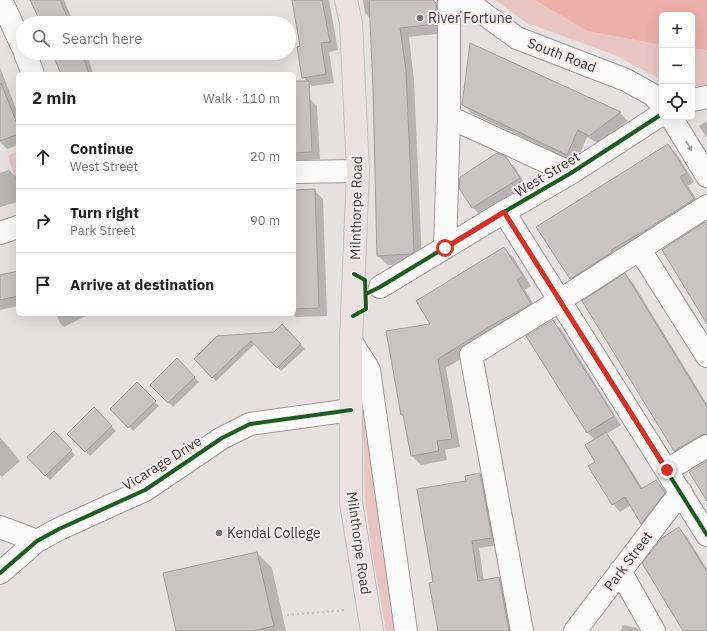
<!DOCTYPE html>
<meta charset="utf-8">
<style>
:root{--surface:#fff;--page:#f6f6f6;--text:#222;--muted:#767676;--line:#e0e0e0}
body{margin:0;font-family:"IBM Plex Sans",sans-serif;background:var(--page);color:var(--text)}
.controls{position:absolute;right:12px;top:12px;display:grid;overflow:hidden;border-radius:6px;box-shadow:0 4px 16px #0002}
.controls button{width:36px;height:36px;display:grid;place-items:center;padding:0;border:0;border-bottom:1px solid var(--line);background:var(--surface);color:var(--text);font:20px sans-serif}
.stop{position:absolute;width:12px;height:12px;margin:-9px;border:3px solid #d93025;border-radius:50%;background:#fff}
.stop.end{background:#d93025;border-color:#fff;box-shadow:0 1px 4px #0008}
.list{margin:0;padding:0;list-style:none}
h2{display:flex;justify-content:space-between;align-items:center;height:52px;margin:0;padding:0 16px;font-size:17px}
h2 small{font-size:13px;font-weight:400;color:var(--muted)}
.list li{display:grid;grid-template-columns:26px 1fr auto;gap:12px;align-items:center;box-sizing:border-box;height:64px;padding:0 16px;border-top:1px solid var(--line)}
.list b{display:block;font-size:15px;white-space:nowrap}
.list p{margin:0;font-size:13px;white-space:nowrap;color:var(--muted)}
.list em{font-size:13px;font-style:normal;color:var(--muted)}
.icon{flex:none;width:22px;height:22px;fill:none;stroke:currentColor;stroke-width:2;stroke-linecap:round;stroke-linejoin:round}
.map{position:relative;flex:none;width:707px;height:631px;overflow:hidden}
.search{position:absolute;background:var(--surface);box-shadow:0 4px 16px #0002;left:16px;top:16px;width:280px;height:44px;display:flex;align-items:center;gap:10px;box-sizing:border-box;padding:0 14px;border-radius:22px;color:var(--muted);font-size:15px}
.panel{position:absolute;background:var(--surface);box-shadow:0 4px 16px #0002;left:16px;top:72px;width:280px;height:244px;border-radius:6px}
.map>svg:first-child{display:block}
.green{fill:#e8c5c2}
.water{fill:#ecafab}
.shadow{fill:#0003}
.building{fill:#c8c4c4;stroke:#9f9c9c}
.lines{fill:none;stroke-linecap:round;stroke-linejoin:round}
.minor-casing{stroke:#9c9898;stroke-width:24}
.highway-casing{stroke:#c1bebe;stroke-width:24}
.path{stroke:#c3c1c1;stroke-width:2.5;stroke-dasharray:2 3;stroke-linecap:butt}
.minor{stroke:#fbfafa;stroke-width:22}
.highway{stroke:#ece1e1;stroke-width:22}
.cycleway-casing{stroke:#f5edec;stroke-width:6}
.cycleway{stroke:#1b5e20;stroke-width:4}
.oneway{fill:#9c9a9a}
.route{stroke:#d93025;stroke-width:5}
.poi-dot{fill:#787474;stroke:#f5edec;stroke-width:1.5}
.labels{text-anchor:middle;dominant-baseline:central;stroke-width:4;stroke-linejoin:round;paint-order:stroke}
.poi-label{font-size:14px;fill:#3d3a3a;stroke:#f5edec;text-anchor:start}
.street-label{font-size:14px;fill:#3d3a3a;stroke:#f5edec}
</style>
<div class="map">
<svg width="707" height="631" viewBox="0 0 707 631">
<rect width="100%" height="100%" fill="#e6e1e1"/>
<path class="green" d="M495 0H535L587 31 662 45V80L615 55 527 23Z
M692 49 707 50V88L692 85Z
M18 151V187L8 156Z
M365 377 399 631H386L371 546 365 499 363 429Z"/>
<path class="water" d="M535 0H707V50L692 49V15H662V45L587 31Z"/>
<path class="shadow" d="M31 0H64L74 23H42Z
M293 0H329L338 50 329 52 334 83 312 86 303 77 302 47Z
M363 0H431L445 13V33L409 37 414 80 422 261 420 263 388 265 378 256 371 19 365 13Z
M470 44 620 113 628 121 598 143 587 137 576 163 471 113 463 104Z
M53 53H87L93 74H62Z
M0 67 18 114V145L7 149 0 142Z
M309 98 317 106 320 159 294 161V99Z
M707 121V138L699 126Z
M668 145 676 153 694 182 688 186 702 207 579 287 571 279Z
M505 158 514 166 527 187 481 216 473 208 460 188Z
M9 170 17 178 18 182V202L0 207V173Z
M314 190 323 199 327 316 296 317 292 314H294V191Z
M504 248 513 257 531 286 525 290 539 313 501 334 446 368 460 447 445 450 447 460 421 465 412 456 404 416 432 324Z
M18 273V306L0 310V276Z
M625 275 633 283 707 404V444L683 459 675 450 584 301Z
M56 314H90L64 327 60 323Z
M552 321 561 329 621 425 606 434 613 441 643 489 656 481 664 489 672 501 649 530 642 523 631 505 620 512 613 504 597 462 595 440 588 433 527 336Z
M282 326 305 349 281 371 255 344 216 381 195 359 274 333Z
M177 360 199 382 173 407 151 385Z
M137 384 159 406 133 431 112 409Z
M94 409 116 431 90 456 69 434Z
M54 433 75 455 50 480 28 457Z
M0 437 20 461 2 477 0 475Z
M480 474 487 481 499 545 479 548 484 581 499 578 506 586 515 631H439L434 583 467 482Z
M679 528 687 537 707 569V631H685Z
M257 553 272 568 286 631H177Z
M623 625 637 628 640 631H621Z"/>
<path class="building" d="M30 0H60L70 23H41Z
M292 0H322L330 42 321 43 326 74 302 78 297 47 300 46Z
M369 0H433L436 3V24L400 28 406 70 413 228 414 252 410 254 377 256 373 88Z
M470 43 621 112 589 136 578 130 567 155 462 105Z
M52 53H82L89 74H61Z
M294 81H309L312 152 294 153Z
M1 83 18 126V134L0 141V84Z
M668 144 687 173 680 177 694 199 649 228 611 250 612 252 570 279 536 227Z
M497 153 506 157 520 178 472 208 459 188 460 177Z
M315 189 319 308 294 309V190Z
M705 222 707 225V324L662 250Z
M504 247 523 276 517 280 531 304 492 325 438 359 452 439 437 441 439 451 411 456 403 415H401L386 331 430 324 416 301Z
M18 271V296L0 300V275Z
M625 273 707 407V434L701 435 674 451 582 301Z
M553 320 614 416 587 433 526 336Z
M282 324 301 344 277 368 251 341 212 378 194 359 217 336 274 332Z
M177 358 195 377 168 403 150 385Z
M137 382 156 401 128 428 110 409Z
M94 407 112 426 85 452 67 434Z
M54 431 72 450 45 476 27 457Z
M606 432 641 489 656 480 665 493 641 524 625 497 612 505 588 466 595 462 585 445Z
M707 461V501L689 472Z
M480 473 492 538 472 541 478 581 499 577 509 631H438L429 583 433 582 417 489 466 481 465 476Z
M679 527 707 572V631H683L642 563 662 538Z
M257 552 274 626 253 631H176L163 573Z"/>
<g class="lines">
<defs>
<path id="minor" d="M1 0 23 48
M465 0 517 38 626 80 653 95 662 105
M25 53 33 74
M692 100 707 97
M449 117 571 173
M671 117 707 176
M294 172 358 171
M504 212 707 535
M0 233 18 227
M445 248 449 117V0
M640 250 707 356
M380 287 504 212 571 173 662 114
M351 341 369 370 406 631
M667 470 707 446
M0 527 37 541
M620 571 654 631
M0 573 37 541 59 529 145 490 222 438 250 424 351 410
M522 631 471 355 559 301 707 206
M575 631 681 492"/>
<path id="highway" d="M346 0 351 23 358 171 351 341V503L372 631"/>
</defs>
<use href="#minor" class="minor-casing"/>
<use href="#highway" class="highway-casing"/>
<path class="path" d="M287 615 347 610"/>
<use href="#minor" class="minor"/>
<use href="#highway" class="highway"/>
<defs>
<path id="cycleway" d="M504 212 707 535
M366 294 380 287 504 212 571 173 662 114
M353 316 366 309 365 280 354 274
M0 573 37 541 59 529 145 490 222 438 250 424 351 410"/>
</defs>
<use href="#cycleway" class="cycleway-casing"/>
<use href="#cycleway" class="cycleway"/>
</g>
<defs><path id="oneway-solid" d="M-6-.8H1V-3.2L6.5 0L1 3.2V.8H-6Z"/></defs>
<use class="oneway" href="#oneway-solid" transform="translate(689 146) rotate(59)"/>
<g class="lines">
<path class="route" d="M445 248 504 212 667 470"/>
</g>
<g class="poi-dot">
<circle cx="420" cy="18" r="4"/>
<circle cx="219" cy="533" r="4"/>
</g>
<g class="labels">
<g class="poi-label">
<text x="428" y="18">River Fortune</text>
<text x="227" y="533">Kendal College</text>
</g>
<g class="street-label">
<text transform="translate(562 55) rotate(21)">South Road</text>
<text transform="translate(547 174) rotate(-31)">West Street</text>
<text transform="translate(356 208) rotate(-89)">Milnthorpe Road</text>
<text transform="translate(162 463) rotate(-32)">Vicarage Drive</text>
<text transform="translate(359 543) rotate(82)">Milnthorpe Road</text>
<text transform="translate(628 561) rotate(-53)">Park Street</text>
</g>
</g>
</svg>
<div class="controls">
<button>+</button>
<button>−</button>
<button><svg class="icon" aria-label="locate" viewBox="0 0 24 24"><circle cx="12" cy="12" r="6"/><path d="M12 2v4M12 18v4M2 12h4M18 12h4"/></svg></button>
</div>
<div class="stop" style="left:445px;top:248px"></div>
<div class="stop end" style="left:667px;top:470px"></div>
<div class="search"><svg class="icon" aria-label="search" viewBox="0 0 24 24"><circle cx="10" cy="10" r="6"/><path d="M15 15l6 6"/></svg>Search here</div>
<section class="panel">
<h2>2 min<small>Walk · 110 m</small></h2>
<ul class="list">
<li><svg class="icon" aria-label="ahead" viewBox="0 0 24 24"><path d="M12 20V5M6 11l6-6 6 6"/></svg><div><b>Continue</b><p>West Street</p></div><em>20 m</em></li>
<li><svg class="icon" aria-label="right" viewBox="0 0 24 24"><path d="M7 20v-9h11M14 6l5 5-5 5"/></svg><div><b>Turn right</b><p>Park Street</p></div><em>90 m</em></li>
<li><svg class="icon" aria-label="arrive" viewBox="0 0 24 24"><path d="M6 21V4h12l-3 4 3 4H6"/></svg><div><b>Arrive at destination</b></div></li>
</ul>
</section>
</div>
